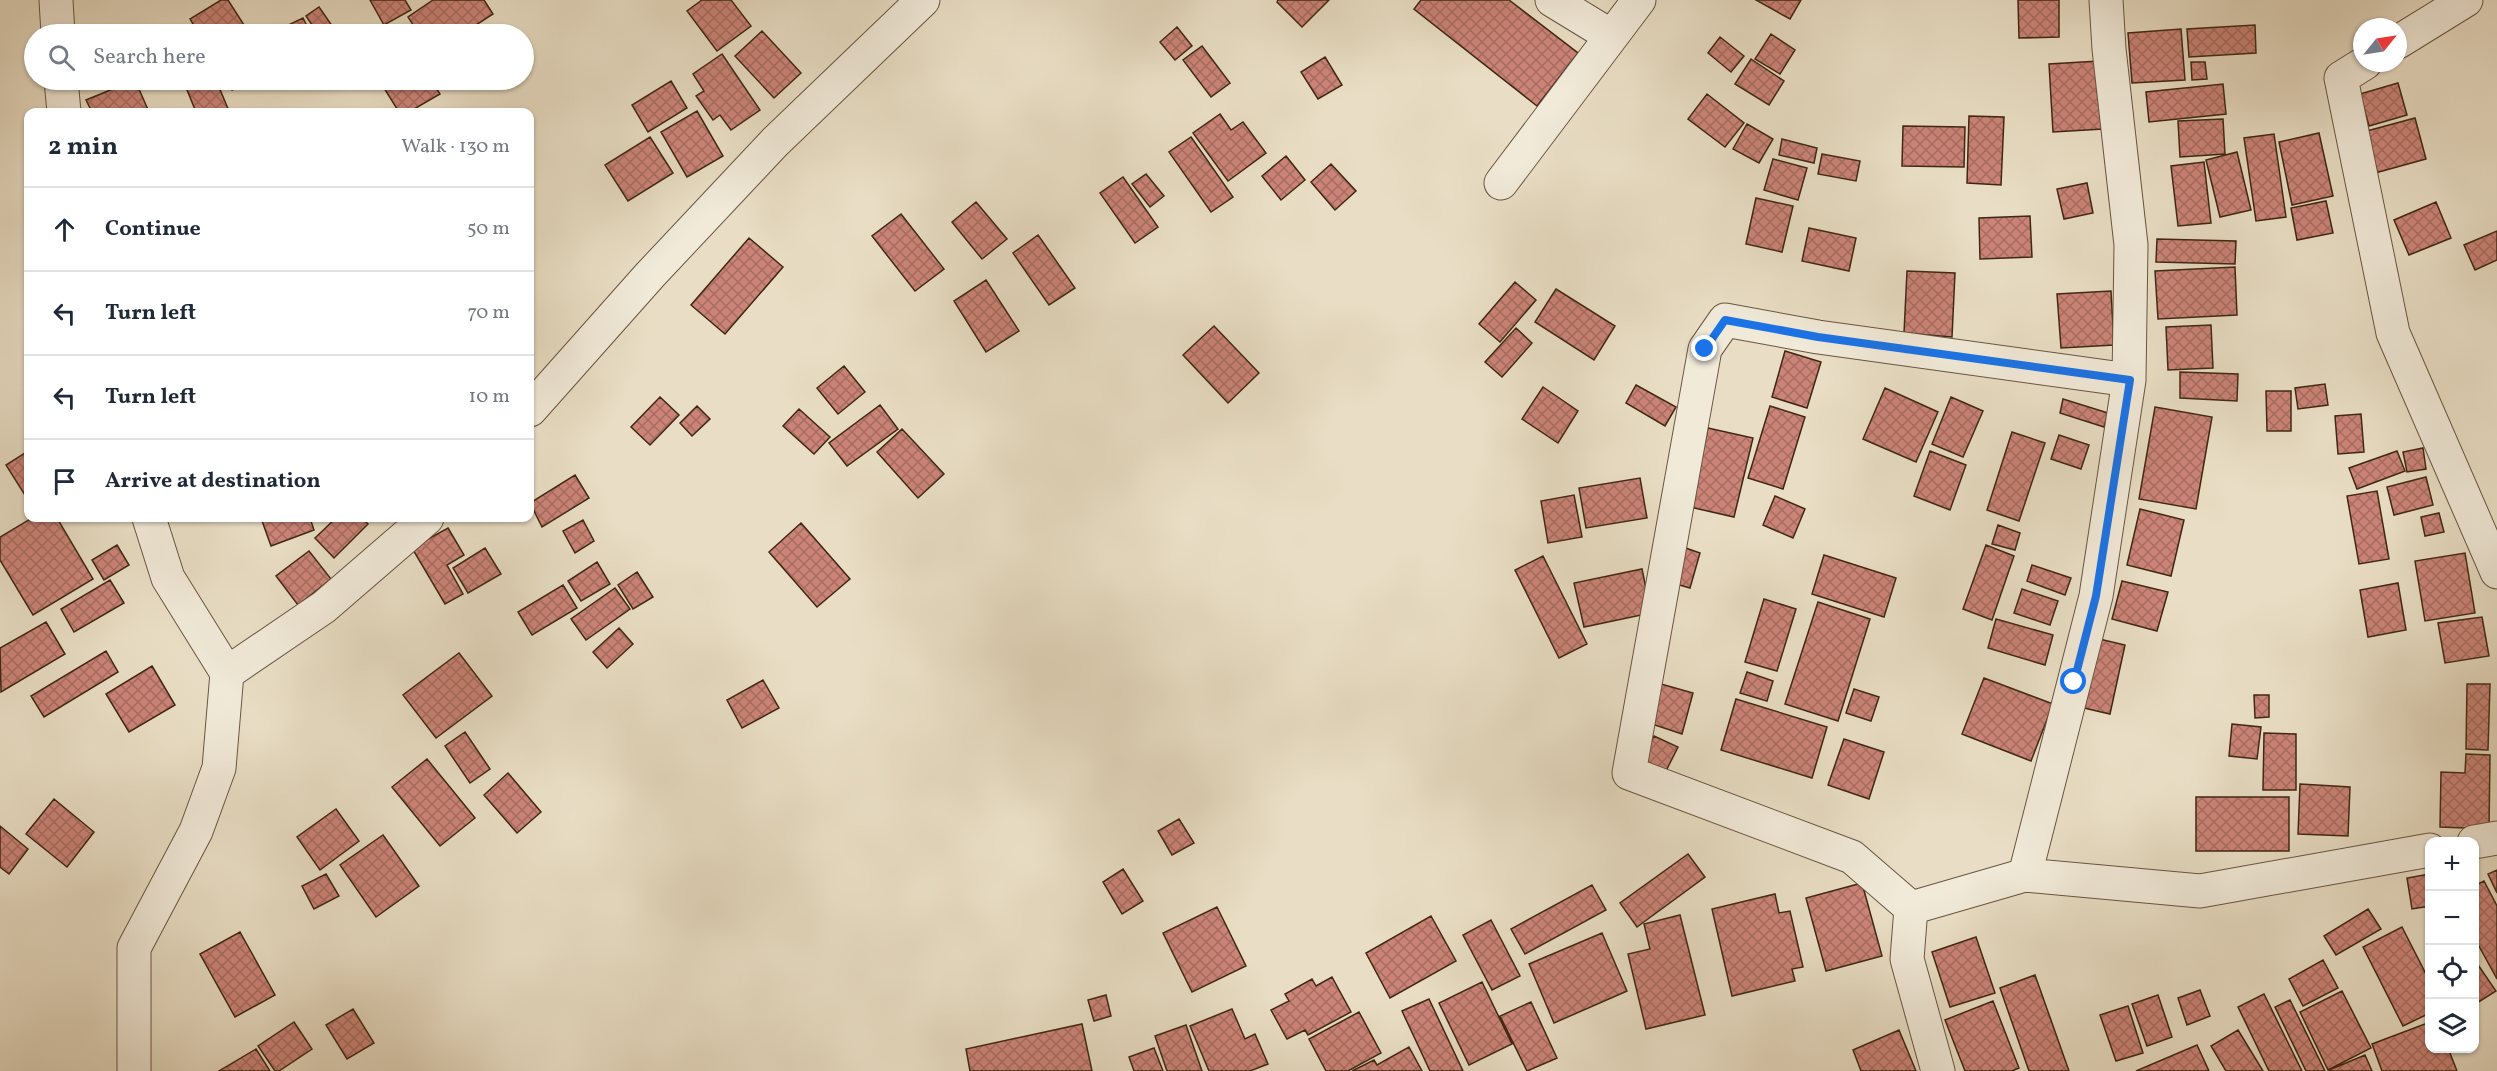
<!DOCTYPE html>
<meta charset="utf-8">
<style>
:root{--surface:#fff;--page:#f6f6f7;--text:#1f2937;--muted:#747a83;--line:#e0e1e3}
body{margin:0;font-family:Vollkorn,serif;background:var(--page);color:var(--text)}
.controls{position:absolute;right:18px;bottom:18px;display:grid;overflow:hidden;border-radius:12px;box-shadow:0 2px 4px #0004}
.controls button{width:54px;height:54px;display:grid;place-items:center;padding:0;border:0;border-bottom:2px solid var(--line);background:var(--surface);color:var(--text);font:30px sans-serif}
.compass{position:absolute;left:2353px;top:18px;width:54px;height:54px;border-radius:50%;background:var(--surface);box-shadow:0 2px 4px #0004;rotate:60deg}
.stop{position:absolute;width:18px;height:18px;margin:-14px;border:4px solid #1a73e8;border-radius:50%;background:#fff}
.stop.end{background:#1a73e8;border-color:#fff;box-shadow:0 2px 6px #0008}
.list{margin:0;padding:0;list-style:none}
h2{display:flex;justify-content:space-between;align-items:center;height:78px;margin:0;padding:0 24px;font-size:26px}
h2 small{font-size:20px;font-weight:400;color:var(--muted)}
.list li{display:grid;grid-template-columns:39px 1fr auto;gap:18px;align-items:center;box-sizing:border-box;height:84px;padding:0 24px;border-top:2px solid var(--line)}
.list b{display:block;font-size:22px;white-space:nowrap}
.list em{font-size:20px;font-style:normal;color:var(--muted)}
.icon{flex:none;width:33px;height:33px;fill:none;stroke:currentColor;stroke-width:2;stroke-linecap:round;stroke-linejoin:round}
.map{position:relative;flex:none;width:2497px;height:1071px;overflow:hidden}
.search{position:absolute;background:var(--surface);box-shadow:0 2px 4px #0004;left:24px;top:24px;width:510px;height:66px;display:flex;align-items:center;gap:15px;box-sizing:border-box;padding:0 21px;border-radius:33px;color:var(--muted);font-size:22px}
.panel{position:absolute;background:var(--surface);box-shadow:0 2px 4px #0004;left:24px;top:108px;width:510px;height:414px;border-radius:12px}
.map>svg:first-child{display:block}
.building{fill:url(#building-cross-hatch);stroke:#3f2713;stroke-width:1.5}
.lines{fill:none;stroke-linecap:round;stroke-linejoin:round}
.street-casing{stroke:#6a5540;stroke-width:35}
.street{stroke:#f1ead9;stroke-width:33}
.route{stroke:#1a73e8;stroke-width:8}
</style>
<div class="map">
<svg width="2497" height="1071" viewBox="0 0 2497 1071">
<defs>
<pattern id="building-cross-hatch" width="8" height="8" patternUnits="userSpaceOnUse" patternTransform="scale(1.5)"><rect width="8" height="8" fill="#cc8478"/><path d="M0 0l8 8M0 8l8-8" fill="none" stroke="#a76c61"/></pattern>
</defs>
<rect width="100%" height="100%" fill="#e9dec5"/>
<filter id="stains"><feTurbulence type="fractalNoise" baseFrequency=".00333" numOctaves="4"/><feColorMatrix values="0 0 0 0 .2 0 0 0 0 .09 0 0 0 0 .02 0 0 0 .5 -.17"/></filter>
<radialGradient id="worn" r=".72"><stop offset=".6" stop-color="#630" stop-opacity="0"/><stop offset="1" stop-color="#630" stop-opacity=".3"/></radialGradient>
<path class="building" d="M221 0H228L244 25 227 34H199L190 19Z
M370 0H405L411 10 384 25Z
M433 0H484L493 14 462 34H419L408 17Z
M702 0H731L751 26 717 51 687 11Z
M1278 0H1329L1302 27 1277 2Z
M1421 0H1509L1578 53 1537 106 1414 9Z
M1756 0H1801L1790 19Z
M2018 0H2059V37L2019 38Z
M319 7 335 30 329 34H318L306 16Z
M303 18 311 34H283L280 29Z
M2255 25 2256 53 2189 57 2187 29Z
M399 26 404 34H384Z
M1177 27 1192 46 1175 60 1160 42Z
M2181 29 2185 80 2132 83 2128 33Z
M762 31 801 73 774 98 735 56Z
M1771 34 1795 50 1780 74 1755 59Z
M1720 37 1744 56 1731 72 1708 53Z
M1202 46 1230 83 1211 97 1183 60Z
M722 54 760 110 731 130 720 115 713 120 696 96 704 91 693 74Z
M1325 57 1342 85 1318 99 1301 72Z
M1751 59 1784 81 1769 105 1735 84Z
M2099 61 2103 129 2053 132 2049 64Z
M2191 62H2205L2207 79 2192 80Z
M135 80 149 112H92L86 100Z
M183 80H216L229 111 196 112Z
M227 80H255L232 90Z
M379 80H431L440 94 409 112H399Z
M671 81 687 108 648 132 632 105Z
M2398 83 2407 115 2369 126 2360 94Z
M2223 84 2226 114 2149 122 2146 92Z
M1707 94 1744 123 1725 147 1688 119Z
M697 111 723 156 687 177 661 132Z
M1220 114 1231 130 1243 122 1266 153 1228 181 1193 133Z
M1969 116 2004 117 2001 185 1967 183Z
M2415 118 2426 159 2375 173 2363 132Z
M2223 119 2225 154 2180 157 2178 121Z
M1747 124 1773 139 1759 163 1733 149Z
M1903 126 1965 127 1964 167 1902 166Z
M2319 133 2333 196 2292 205 2279 142Z
M2274 134 2286 217 2256 221 2244 138Z
M650 137 673 173 628 201 605 165Z
M1191 137 1233 197 1211 212 1169 152Z
M1782 139 1817 148 1814 163 1779 155Z
M2237 152 2251 210 2220 217 2206 160Z
M1822 154 1860 161 1856 181 1818 174Z
M1286 156 1305 180 1281 200 1262 176Z
M1773 159 1807 168 1798 200 1764 190Z
M2204 162 2211 223 2178 226 2171 166Z
M1331 164 1356 191 1335 210 1311 182Z
M1146 174 1164 196 1150 207 1132 184Z
M1123 177 1158 227 1135 243 1100 193Z
M2087 183 2093 213 2064 219 2057 189Z
M1756 198 1793 206 1782 252 1746 244Z
M2326 201 2333 233 2297 240 2291 208Z
M976 202 1007 239 982 259 952 222Z
M2436 202 2451 238 2409 255 2394 220Z
M901 214 944 269 915 291 872 236Z
M2030 216 2032 257 1980 259 1979 218Z
M1809 228 1856 238 1849 271 1802 261Z
M2497 231V260L2475 270 2464 245Z
M1038 235 1075 288 1049 305 1013 253Z
M749 238 783 267 725 334 691 305Z
M2157 239 2236 241 2235 264 2156 262Z
M2235 267 2237 315 2158 319 2155 271Z
M1907 271 1955 273 1952 337 1904 333Z
M986 280 1019 331 986 352 954 301Z
M1515 282 1536 300 1500 342 1479 324Z
M1556 289 1615 326 1594 360 1535 322Z
M2111 291 2114 345 2061 348 2057 294Z
M2211 325 2213 368 2168 370 2166 327Z
M1214 326 1259 373 1228 403 1183 355Z
M1516 328 1532 343 1502 377 1485 362Z
M1785 351 1821 362 1807 408 1772 397Z
M844 366 865 392 838 414 817 388Z
M2180 372 2238 374 2237 401 2180 398Z
M2325 384 2328 405 2298 409 2295 388Z
M1636 385 1676 407 1665 426 1626 403Z
M1543 387 1578 411 1558 443 1522 419Z
M1885 388 1938 412 1916 462 1863 439Z
M2266 391H2291V431H2267Z
M660 397 679 415 650 445 631 427Z
M1951 397 1983 411 1963 457 1932 444Z
M2063 399 2108 413 2104 427 2060 413Z
M880 405 898 429 847 466 829 443Z
M697 406 710 419 692 436 680 423Z
M1770 406 1805 417 1783 489 1748 478Z
M2155 407 2212 417 2196 509 2139 499Z
M799 409 830 437 814 454 783 426Z
M2361 414 2364 452 2338 454 2335 416Z
M1708 428 1753 438 1734 517 1690 507Z
M902 429 944 474 918 498 877 452Z
M2012 432 2045 443 2019 521 1987 510Z
M2059 435 2089 445 2081 469 2051 459Z
M2423 448 2426 469 2407 472 2403 452Z
M28 451V500L6 465Z
M1930 451 1966 465 1950 510 1914 496Z
M2397 451 2405 471 2357 489 2349 468Z
M575 475 589 498 542 527 530 503Z
M2426 477 2433 505 2394 515 2387 487Z
M1640 478 1647 518 1586 528 1579 488Z
M2377 491 2389 559 2359 564 2347 496Z
M1574 495 1582 537 1548 543 1541 501Z
M1775 496 1805 509 1793 538 1763 525Z
M2140 509 2184 520 2171 576 2127 565Z
M2439 513 2444 532 2425 536 2421 517Z
M32 518H57L93 579 33 615 0 560V537Z
M261 518H310L314 530 271 546Z
M336 518H362L368 524 334 558 315 538Z
M583 520 594 541 575 553 563 531Z
M801 523 850 579 817 607 769 552Z
M1998 525 2020 533 2015 550 1992 544Z
M448 528 464 555 447 565 463 594 445 604 412 548Z
M117 545 129 565 104 580 92 560Z
M1986 545 2014 556 1992 620 1963 609Z
M1680 546 1700 553 1690 588 1669 582Z
M485 548 501 574 468 593 453 568Z
M309 551 331 579 298 605 276 576Z
M2465 553 2475 613 2425 621 2415 561Z
M1824 555 1896 578 1884 617 1812 594Z
M1543 556 1587 644 1559 658 1515 570Z
M597 562 610 584 581 601 568 581Z
M2032 565 2071 578 2065 595 2027 581Z
M1642 569 1651 613 1584 627 1574 583Z
M637 572 653 597 633 609 618 585Z
M110 580 124 603 74 632 61 609Z
M2122 581 2168 592 2157 631 2112 619Z
M2398 583 2406 630 2368 637 2360 590Z
M563 585 577 608 532 635 518 612Z
M615 588 630 609 586 640 571 619Z
M2022 589 2058 601 2050 625 2014 613Z
M1764 599 1796 609 1777 671 1745 662Z
M1818 602 1870 619 1838 721 1785 704Z
M2482 617 2489 656 2445 663 2438 623Z
M1996 619 2053 635 2045 665 1988 648Z
M46 622 65 654 1 692 0 648Z
M619 628 633 644 607 668 593 652Z
M2091 637 2125 645 2110 714 2075 706Z
M106 651 118 672 44 717 31 696Z
M459 653 492 696 436 738 403 695Z
M152 666 175 705 129 732 106 694Z
M1747 672 1773 681 1767 701 1740 693Z
M1984 678 2053 704 2031 761 1962 734Z
M763 680 779 708 742 728 727 700Z
M1661 684 1693 693 1682 734 1649 723Z
M2467 684H2490L2488 750 2466 749Z
M1854 689 1879 697 1871 721 1846 713Z
M2254 695H2269V717L2255 718Z
M1736 699 1827 727 1812 778 1721 750Z
M2232 724 2261 727 2257 759 2229 756Z
M465 732 490 769 470 783 445 746Z
M2264 733 2296 734V790H2263Z
M1654 736 1678 747 1665 773 1642 761Z
M1844 739 1884 752 1869 799 1828 785Z
M2466 754 2490 755 2489 829 2440 827 2441 772 2465 773Z
M427 759 475 818 440 846 392 787Z
M508 773 541 812 517 833 484 795Z
M2300 784 2350 787 2348 836 2298 834Z
M2196 797H2289V851H2196Z
M54 799 94 832 67 867 26 834Z
M336 809 359 841 320 870 297 837Z
M1179 819 1194 843 1172 855 1158 831Z
M0 826 28 849 9 874 0 867Z
M383 835 419 886 376 917 340 865Z
M1688 854 1705 877 1637 927 1620 903Z
M1123 869 1143 901 1122 914 1103 882Z
M2497 870V893L2488 874Z
M326 874 339 896 314 909 302 886Z
M2430 874V906L2412 909 2407 878Z
M2484 881 2497 906V979L2474 937V886Z
M1862 883 1882 956 1826 971 1806 898Z
M1592 885 1606 910 1525 954 1511 929Z
M1775 894 1779 913 1790 911 1803 967 1792 969 1795 981 1732 996 1712 909Z
M1217 907 1246 966 1192 992 1163 933Z
M2368 909 2381 929 2336 955 2324 936Z
M1680 915 1705 1015 1646 1029 1628 954 1650 949 1644 924Z
M1431 916 1456 961 1390 998 1366 953Z
M1491 920 1520 976 1492 990 1463 935Z
M2402 927 2430 982V1013L2403 1026 2363 947Z
M240 932 275 995 235 1017 200 954Z
M1602 933 1627 991 1554 1023 1529 964Z
M1976 937 1995 993 1950 1007 1932 952Z
M2474 959 2496 991 2474 1005Z
M2323 960 2338 988 2303 1006 2289 979Z
M2035 975 2069 1071H2029L2000 988Z
M1332 977 1351 1012 1308 1035 1305 1030 1287 1039 1271 1010 1289 1001 1285 994 1312 979 1316 986Z
M1482 982 1512 1044 1469 1065 1439 1003Z
M2200 990 2210 1016 2187 1025 2178 998Z
M2342 991 2371 1048 2328 1070 2300 1012Z
M2264 994 2302 1071H2269L2238 1007Z
M1106 995 1111 1016 1094 1021 1088 1000Z
M2158 995 2172 1037 2147 1046 2132 1004Z
M1429 999 1463 1071H1430L1402 1011Z
M2290 1000 2325 1071H2306L2275 1007Z
M1993 1001 2019 1068 2012 1071H1965L1945 1020Z
M1531 1002 1557 1058 1527 1071 1500 1016Z
M2128 1006 2143 1053 2116 1061 2100 1015Z
M353 1009 374 1043 347 1059 326 1025Z
M1232 1009 1245 1039 1255 1034 1268 1064 1250 1071H1209L1190 1026Z
M1359 1012 1381 1053 1348 1071H1326L1309 1039Z
M294 1022 312 1049 279 1071H275L258 1046Z
M2430 1022V1048H2448L2457 1071H2382L2372 1044Z
M1082 1024 1092 1071H970L966 1049Z
M1186 1025 1202 1071H1167L1155 1036Z
M1899 1030 1916 1071H1861L1853 1050Z
M2238 1030 2263 1071H2226L2211 1046Z
M2197 1045 2209 1071H2136Z
M1409 1047 1422 1071H1352L1374 1060 1377 1065Z
M1154 1048 1163 1071H1134L1129 1057Z
M256 1049 270 1071H219Z
M2365 1055 2372 1071H2329V1070Z"/>
<g class="lines">
<defs>
<path id="street" d="M56 0 58 34
M1552 0 1611 36
M2398 42 2466 0
M2365 63 2341 78 2393 333 2497 572
M61 80 64 112
M1501 183 1639 0
M530 410 650 275 775 142 923 0
M227 673 324 607 427 518
M2474 842 2497 838
M2025 875 2096 596 2129 380 2131 245 2109 49 2106 0
M1911 908 1852 857 1629 773 1705 349 1725 320 1818 337 2129 380
M1911 908 2025 875 2200 891 2430 850
M1911 908 1907 959 1938 1071
M134 1071V948L196 831 219 768 227 673 168 578 149 518"/>
</defs>
<use href="#street" class="street-casing"/>
<use href="#street" class="street"/>
</g>
<g class="lines">
<path class="route" d="M1705 349 1725 320 1818 337 2130 380 2096 596 2074 682"/>
</g>
<rect width="100%" height="100%" filter="url(#stains)"/>
<rect width="100%" height="100%" fill="url(#worn)"/>
</svg>
<div class="controls">
<button>+</button>
<button>−</button>
<button><svg class="icon" aria-label="locate" viewBox="0 0 24 24"><circle cx="12" cy="12" r="6"/><path d="M12 2v4M12 18v4M2 12h4M18 12h4"/></svg></button>
<button><svg class="icon" aria-label="layers" viewBox="0 0 24 24"><path d="M12 4l9 5-9 5-9-5zM3 14l9 5 9-5"/></svg></button>
</div>
<svg class="compass" viewBox="-18 -18 36 36"><path d="M0-13l5 13h-10z" fill="#e53935"/><path d="M0 13l5-13h-10z" fill="#747a83"/></svg>
<div class="stop" style="left:2074px;top:682px"></div>
<div class="stop end" style="left:1705px;top:349px"></div>
<div class="search"><svg class="icon" aria-label="search" viewBox="0 0 24 24"><circle cx="10" cy="10" r="6"/><path d="M15 15l6 6"/></svg>Search here</div>
<section class="panel">
<h2>2 min<small>Walk · 130 m</small></h2>
<ul class="list">
<li><svg class="icon" aria-label="ahead" viewBox="0 0 24 24"><path d="M12 20V5M6 11l6-6 6 6"/></svg><div><b>Continue</b></div><em>50 m</em></li>
<li><svg class="icon" aria-label="left" viewBox="0 0 24 24"><path d="M17 20v-9H6M10 6l-5 5 5 5"/></svg><div><b>Turn left</b></div><em>70 m</em></li>
<li><svg class="icon" aria-label="left" viewBox="0 0 24 24"><path d="M17 20v-9H6M10 6l-5 5 5 5"/></svg><div><b>Turn left</b></div><em>10 m</em></li>
<li><svg class="icon" aria-label="arrive" viewBox="0 0 24 24"><path d="M6 21V4h12l-3 4 3 4H6"/></svg><div><b>Arrive at destination</b></div></li>
</ul>
</section>
</div>
